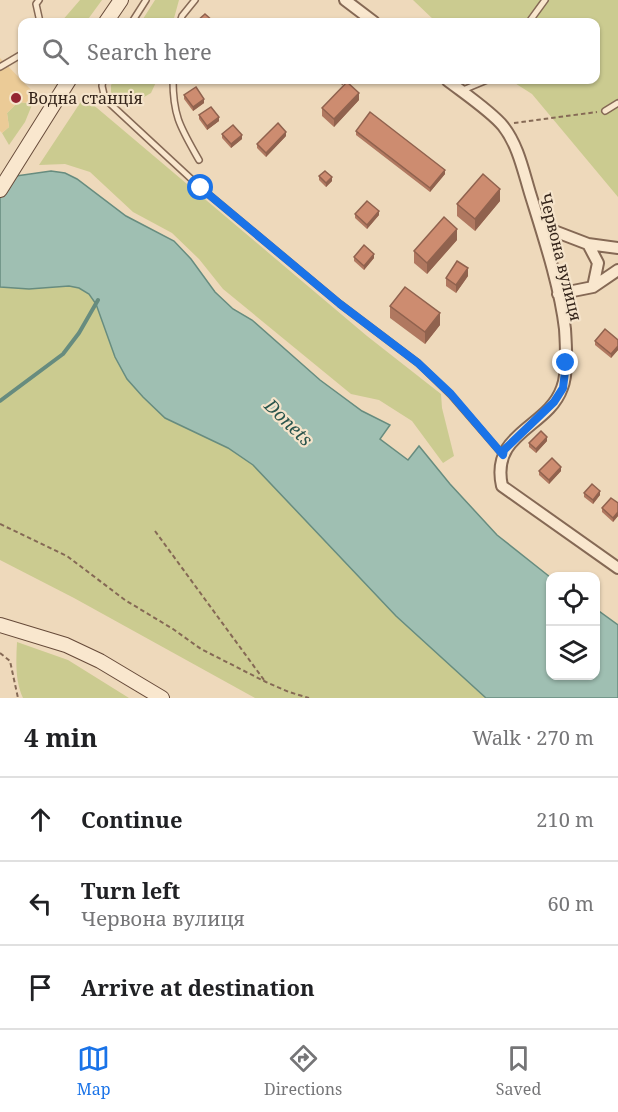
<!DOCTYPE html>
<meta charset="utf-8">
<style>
:root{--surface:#fff;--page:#f2f2f2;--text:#202124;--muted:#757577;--line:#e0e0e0;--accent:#1a73e8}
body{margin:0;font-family:"Noto Serif",serif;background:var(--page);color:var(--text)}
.controls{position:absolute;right:18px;bottom:18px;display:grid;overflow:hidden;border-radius:12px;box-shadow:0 2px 4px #0004}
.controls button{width:54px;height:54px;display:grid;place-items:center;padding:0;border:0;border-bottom:2px solid var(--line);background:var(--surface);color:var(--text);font:30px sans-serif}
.stop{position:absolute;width:18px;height:18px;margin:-14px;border:4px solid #1a73e8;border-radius:50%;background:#fff}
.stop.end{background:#1a73e8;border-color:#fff;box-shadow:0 2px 6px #0008}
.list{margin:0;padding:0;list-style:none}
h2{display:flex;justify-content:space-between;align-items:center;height:78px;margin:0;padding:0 24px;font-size:26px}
h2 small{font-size:20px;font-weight:400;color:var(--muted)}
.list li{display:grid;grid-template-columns:39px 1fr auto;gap:18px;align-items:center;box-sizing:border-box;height:84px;padding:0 24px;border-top:2px solid var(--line)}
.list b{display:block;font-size:22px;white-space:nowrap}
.list p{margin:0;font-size:20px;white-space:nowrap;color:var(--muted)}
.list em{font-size:20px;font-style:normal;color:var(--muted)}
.icon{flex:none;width:33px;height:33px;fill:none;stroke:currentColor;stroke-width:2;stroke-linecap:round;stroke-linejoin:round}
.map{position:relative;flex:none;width:618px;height:698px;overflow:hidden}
.search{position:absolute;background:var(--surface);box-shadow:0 2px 4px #0004;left:18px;right:18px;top:18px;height:66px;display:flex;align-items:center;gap:15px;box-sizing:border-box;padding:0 21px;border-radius:12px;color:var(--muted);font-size:22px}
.sheet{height:330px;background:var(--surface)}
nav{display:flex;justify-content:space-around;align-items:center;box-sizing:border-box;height:84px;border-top:2px solid var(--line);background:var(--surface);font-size:16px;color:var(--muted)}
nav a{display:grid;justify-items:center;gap:3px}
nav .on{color:var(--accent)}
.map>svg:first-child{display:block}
.green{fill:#cbcb90}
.sand{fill:#ebcb97}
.water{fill:#9fbfb2;stroke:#678c7f;stroke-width:1.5}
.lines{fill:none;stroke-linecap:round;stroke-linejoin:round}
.stream{stroke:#678c7f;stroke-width:4}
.lane-casing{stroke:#856955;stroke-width:8}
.street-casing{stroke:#856955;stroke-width:14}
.secondary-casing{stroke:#664a39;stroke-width:16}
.path{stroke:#856955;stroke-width:2;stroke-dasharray:4.5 3;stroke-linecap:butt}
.lane{stroke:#f9e7ce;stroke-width:5}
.street{stroke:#f9e7ce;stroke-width:10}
.secondary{stroke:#f9e7ce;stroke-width:14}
.wall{fill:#b07860}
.shaded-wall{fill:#90624e}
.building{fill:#cd8c70;stroke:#90624e;stroke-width:1.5}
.route{stroke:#1a73e8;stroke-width:8}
.poi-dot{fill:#942532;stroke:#f5e4cb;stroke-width:2}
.labels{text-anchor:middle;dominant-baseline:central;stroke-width:4.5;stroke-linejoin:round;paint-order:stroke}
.poi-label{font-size:16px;fill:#34241a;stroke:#f5e4cb;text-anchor:start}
.street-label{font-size:16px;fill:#34241a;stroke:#f5e4cb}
.water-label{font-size:18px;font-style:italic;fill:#29544c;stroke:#f5e4cb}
</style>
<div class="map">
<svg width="618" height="698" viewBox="0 0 618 698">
<rect width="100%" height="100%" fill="#eed9bb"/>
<path class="green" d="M80 0H102L86 22H61Z
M155 0H179L173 22H141Z
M413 0H618V197L532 94 510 80H596V22H436Z
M115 80H157L151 93 132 104 119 102 111 95V85Z
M36 95 25 122 9 145 2 133 9 127 7 113 18 102 29 103Z
M84 97 367 336 441 394 442 408 454 456 443 463 412 421 379 400 351 394 223 289 199 259 172 233 133 212 90 172 65 164 39 165Z
M69 286 79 288 89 294 96 304 115 357 127 379 206 437 228 448 253 465 396 616 486 698H255L74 598 0 560V287L29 289Z
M17 642 68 660 129 698H23C15 681 16 661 17 642Z"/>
<path class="sand" d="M0 58 36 95 29 103 18 102 7 113 9 127 2 133 0 131Z"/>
<path class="water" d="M51 171 65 173 77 179 126 216 174 241 191 259 215 292 233 309 252 320 320 380 362 411 390 425 380 439 408 460 419 446 450 484 497 535 550 577V676H596V609L618 625V698H486L396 616 253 465 228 448 165 418 143 397 127 379 115 357 96 304 89 294 79 288 69 286 29 289 0 287V176L9 177Z"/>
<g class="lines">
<path class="stream" d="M0 401 63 354 79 333 98 300"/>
<defs>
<path id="lane" d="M39 0 36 4 40 22
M132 22 146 0
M180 22 182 16 195 0
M529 22 545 0
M0 67 22 54
M103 80 102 86 105 99 201 188 340 304 418 363 451 395 503 455
M173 80C173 117 181 128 199 160
M463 90 487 80
M605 111 618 103"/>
<path id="street" d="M345 0 374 22
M447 80C461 91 492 112 503 126 518 145 523 170 530 193 543 235 560 286 565 329 566 345 568 374 562 388 548 428 490 432 502 486L618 568
M541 226 588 244 618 248
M588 244 598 263 593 287
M558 294 593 287 618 270"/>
<path id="secondary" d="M106 22 121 0
M0 190 69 80
M0 625 66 645 100 661 162 698"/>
</defs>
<use href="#lane" class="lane-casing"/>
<use href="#street" class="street-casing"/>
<use href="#secondary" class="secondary-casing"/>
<path class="path" d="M514 123 597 112
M0 524 67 556 125 600 173 629 201 649 266 682 289 692 309 698
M155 531 264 680
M0 653 10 661 18 698"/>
<use href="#lane" class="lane"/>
<use href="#street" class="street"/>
<use href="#secondary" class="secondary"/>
</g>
<path class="wall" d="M337 80H348L342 85Z
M184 95 204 103 193 111 184 99Z
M359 100 334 127 322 116V108Z
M199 115 219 121 207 130 199 119Z
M356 131 445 174 430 192 356 135Z
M222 134 242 139 231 148 222 138Z
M286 136 266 157 257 148V144Z
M319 176 332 181 326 187 319 180Z
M500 201 475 231 457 216V204Z
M355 214 379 215 367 229 355 218Z
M457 240 427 274 414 263V251Z
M354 257 374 258 364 270 354 261Z
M468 276 456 293 446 286V278Z
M390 306 440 325 425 344 390 318Z
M618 340V350L611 358 595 345V341Z
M547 441 536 453 529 447V443Z
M539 471H561L549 484 539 475Z
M584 493 600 495 593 504 584 497Z
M618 503V516L613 522 602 512V508Z"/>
<path class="shaded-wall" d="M342 80H348L342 85Z
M359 93V100L334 127V119Z
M204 99V103L193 111V107Z
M219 117V121L207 130V126Z
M286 132V136L266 157V153Z
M242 135V139L231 148V144Z
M445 170V174L430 192V188Z
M332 177V181L326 187V183Z
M500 189V201L475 231V219Z
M379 211V215L367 229V225Z
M457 229V240L427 274V263Z
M374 254V258L364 270V266Z
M468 268V276L456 293V285Z
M440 313V325L425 344V332Z
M618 346V350L611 358V354Z
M547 437V441L536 453V449Z
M561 467V471L549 484V480Z
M600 491V495L593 504V500Z
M618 512V516L613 522V518Z"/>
<path class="building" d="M205 14 214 22H196Z
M347 82 359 93 334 119 322 108Z
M196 87 204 99 193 107 184 95Z
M211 107 219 117 207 126 199 115Z
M370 112 445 170 430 188 356 131Z
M278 123 286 132 266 153 257 144Z
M233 125 242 135 231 144 222 134Z
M325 171 332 177 326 183 319 176Z
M483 174 500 189 475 219 457 204Z
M367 201 379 211 367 225 355 214Z
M444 217 457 229 427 263 414 251Z
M364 245 374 254 364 266 354 257Z
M457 261 468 268 456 285 446 278Z
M405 287 440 313 425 332 390 306Z
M605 329 618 340V346L611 354 595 341Z
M541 431 547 437 536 449 529 443Z
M552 458 561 467 549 480 539 471Z
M592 484 600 491 593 500 584 493Z
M611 498 618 503V512L613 518 602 508Z"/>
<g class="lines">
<path class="route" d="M201 188 340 304 418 363 451 394 503 455 504 450 554 402 563 388 566 363"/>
</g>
<circle class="poi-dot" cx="16" cy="98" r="6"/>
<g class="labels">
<g class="poi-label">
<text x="28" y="98">Водна станція</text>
</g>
<g class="street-label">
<text transform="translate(561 257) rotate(76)">Червона вулиця</text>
</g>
<g class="water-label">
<text transform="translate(289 422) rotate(44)">Donets</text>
</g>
</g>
</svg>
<div class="controls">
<button><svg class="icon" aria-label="locate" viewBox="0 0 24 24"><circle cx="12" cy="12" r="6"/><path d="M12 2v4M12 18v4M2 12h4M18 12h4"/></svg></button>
<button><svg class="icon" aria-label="layers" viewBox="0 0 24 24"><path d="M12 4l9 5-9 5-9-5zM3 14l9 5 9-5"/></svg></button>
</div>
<div class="stop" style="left:201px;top:188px"></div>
<div class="stop end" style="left:566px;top:363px"></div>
<div class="search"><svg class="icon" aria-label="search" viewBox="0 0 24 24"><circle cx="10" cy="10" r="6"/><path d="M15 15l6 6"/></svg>Search here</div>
</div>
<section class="sheet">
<h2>4 min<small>Walk · 270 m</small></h2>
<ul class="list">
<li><svg class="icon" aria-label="ahead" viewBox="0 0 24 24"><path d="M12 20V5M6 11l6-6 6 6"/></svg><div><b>Continue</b></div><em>210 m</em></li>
<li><svg class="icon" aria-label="left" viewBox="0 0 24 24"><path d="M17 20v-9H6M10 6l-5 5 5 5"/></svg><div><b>Turn left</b><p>Червона вулиця</p></div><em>60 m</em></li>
<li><svg class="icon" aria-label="arrive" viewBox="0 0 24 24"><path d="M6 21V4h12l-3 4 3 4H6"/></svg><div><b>Arrive at destination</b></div></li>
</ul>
</section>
<nav>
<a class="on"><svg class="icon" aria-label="map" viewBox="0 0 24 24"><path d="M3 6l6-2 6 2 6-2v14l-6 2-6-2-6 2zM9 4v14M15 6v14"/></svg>Map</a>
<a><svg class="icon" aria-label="directions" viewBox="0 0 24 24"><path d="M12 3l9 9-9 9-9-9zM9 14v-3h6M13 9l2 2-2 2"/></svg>Directions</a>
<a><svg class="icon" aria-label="saved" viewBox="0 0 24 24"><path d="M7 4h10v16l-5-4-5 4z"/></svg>Saved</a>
</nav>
